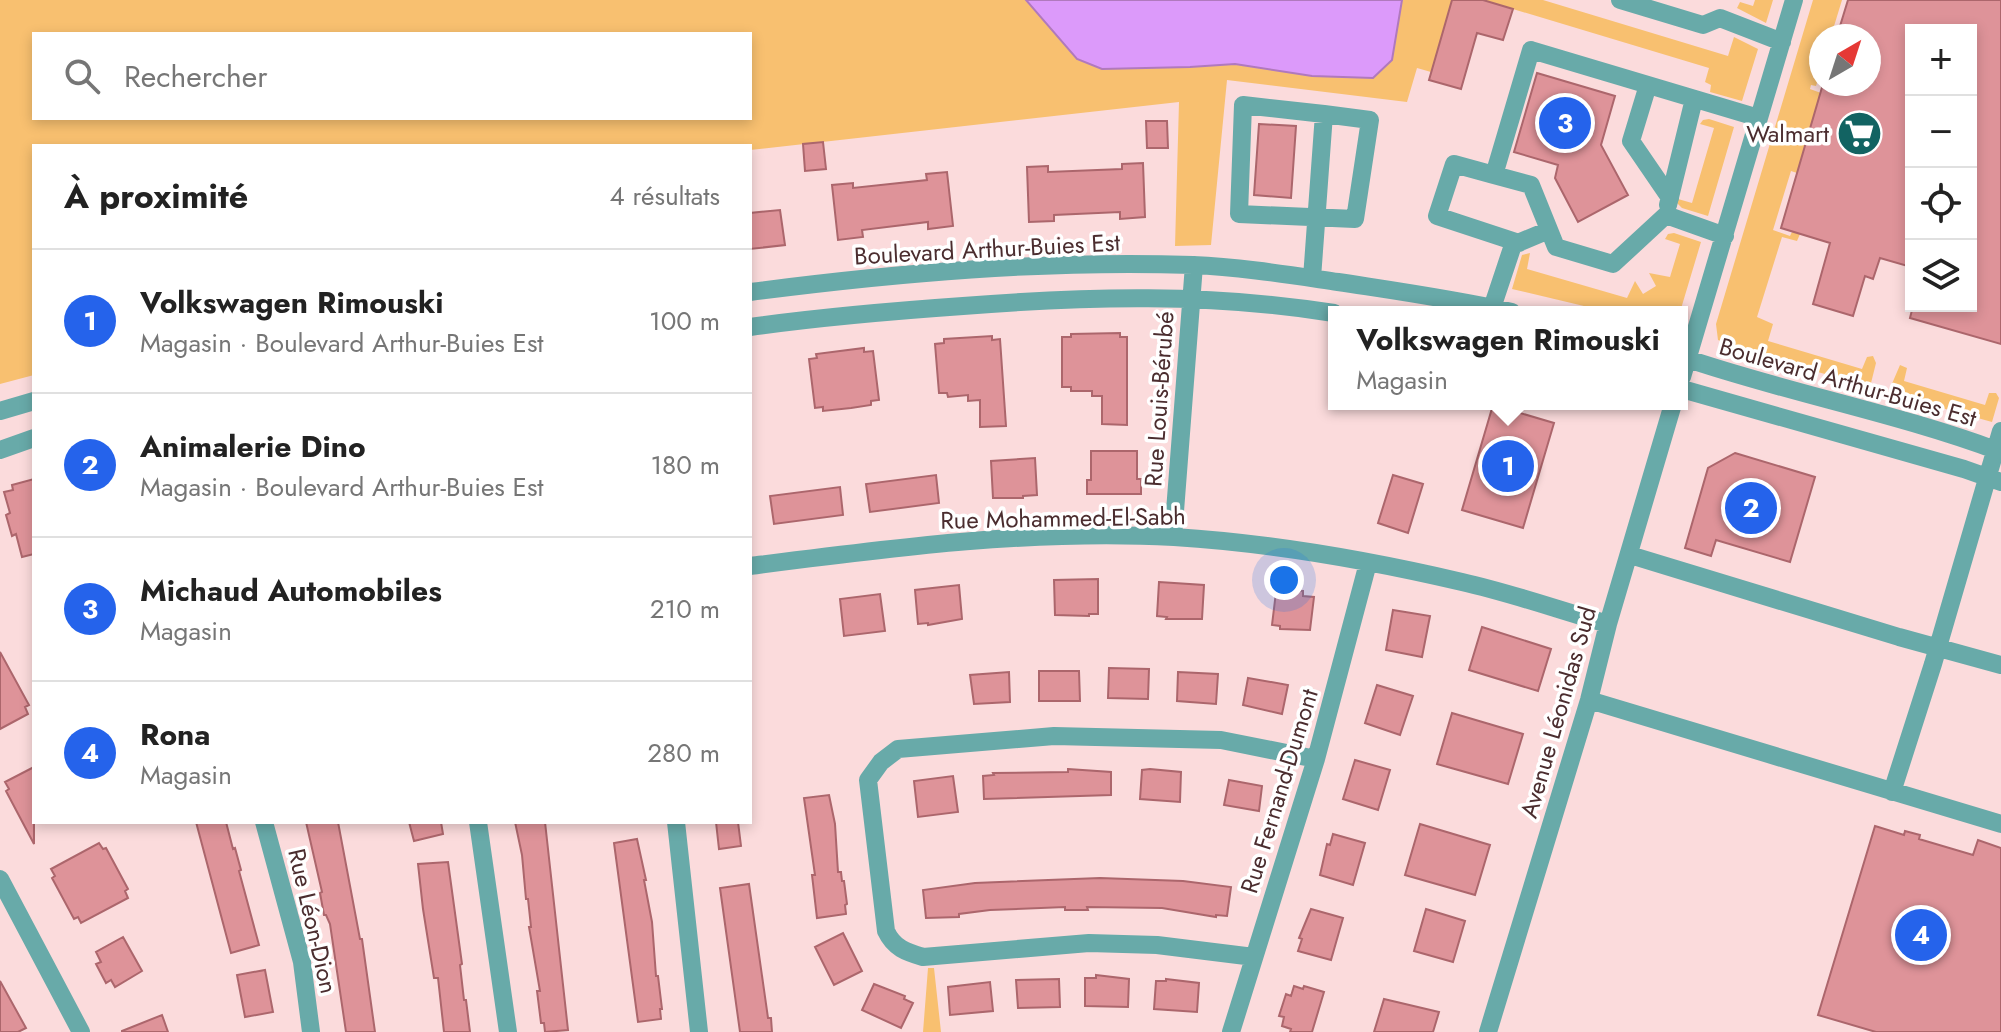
<!DOCTYPE html>
<html lang="fr">
<meta charset="utf-8">
<style>
:root{--surface:#fff;--page:#f2f2f2;--text:#222;--muted:#767676;--line:#e0e0e0;--accent:#2563eb}
body{margin:0;font-family:Jost,sans-serif;background:var(--page);color:var(--text)}
.controls{position:absolute;right:24px;top:24px;display:grid;overflow:hidden;border-radius:0px;box-shadow:0 4px 12px #0003}
.controls button{width:72px;height:72px;display:grid;place-items:center;padding:0;border:0;border-bottom:2px solid var(--line);background:var(--surface);color:var(--text);font:40px sans-serif}
.compass{position:absolute;left:1809px;top:24px;width:72px;height:72px;border-radius:50%;background:var(--surface);box-shadow:0 4px 12px #0003;rotate:39deg}
.you{position:absolute;left:1284px;top:580px;width:28px;height:28px;margin:-20px;border:6px solid #fff;border-radius:50%;background:#1a73e8;box-shadow:0 0 0 12px #1a73e833}
.badge{display:grid;place-items:center;width:52px;height:52px;border-radius:50%;background:var(--accent);color:#fff;font-size:26px;font-weight:700}
.pin{position:absolute;translate:-50% -50%;border:4px solid #fff;box-shadow:0 2px 8px #0006}
.popup{position:absolute;left:1328px;top:306px;width:360px;height:104px;box-sizing:border-box;display:grid;place-content:center;border-radius:0px;background:var(--surface);filter:drop-shadow(0 2px 6px #0005);font-size:26px;white-space:nowrap;color:var(--muted)}
.popup b{font-size:30px;color:var(--text)}
.popup::after{content:'';position:absolute;left:50%;top:100%;margin-left:-16px;border:16px solid transparent;border-top-color:var(--surface)}
.list{margin:0;padding:0;list-style:none}
h2{display:flex;justify-content:space-between;align-items:center;height:104px;margin:0;padding:0 32px;font-size:34px}
h2 small{font-size:26px;font-weight:400;color:var(--muted)}
.list li{display:grid;grid-template-columns:52px 1fr auto;gap:24px;align-items:center;box-sizing:border-box;height:144px;padding:0 32px;border-top:2px solid var(--line)}
.list b{display:block;font-size:30px;white-space:nowrap}
.list p{margin:0;font-size:26px;white-space:nowrap;color:var(--muted)}
.list em{font-size:26px;font-style:normal;color:var(--muted)}
.icon{flex:none;width:44px;height:44px;fill:none;stroke:currentColor;stroke-width:2;stroke-linecap:round;stroke-linejoin:round}
.map{position:relative;flex:none;width:2001px;height:1032px;overflow:hidden}
.search{position:absolute;background:var(--surface);box-shadow:0 4px 12px #0003;left:32px;top:32px;width:720px;height:88px;display:flex;align-items:center;gap:20px;box-sizing:border-box;padding:0 28px;border-radius:0px;color:var(--muted);font-size:30px}
.panel{position:absolute;background:var(--surface);box-shadow:0 4px 12px #0003;left:32px;top:144px;width:720px;height:680px;border-radius:0px}
.map>svg:first-child{display:block}
.green{fill:#f8c070;fill-rule:evenodd}
.water{fill:#dc9afa;stroke:#b079bd;stroke-width:2}
.building{fill:#de9399;stroke:#ac666c;stroke-width:2}
.lines{fill:none;stroke-linecap:round;stroke-linejoin:round}
.minor{stroke:#68aaa9;stroke-width:18}
.labels{text-anchor:middle;dominant-baseline:central;stroke-width:7;stroke-linejoin:round;paint-order:stroke}
.poi-label{font-size:24px;fill:#4b2d2f;stroke:#fff;text-anchor:end}
.street-label{font-size:24px;fill:#4b2d2f;stroke:#fff}
</style>
<div class="map">
<svg width="2001" height="1032" viewBox="0 0 2001 1032">
<rect width="100%" height="100%" fill="#fbdbdc"/>
<path class="green" d="M0 0H1452L1431 72 1417 68 1407 102 1227 80 1211 245 1175 246 1179 102 750 150V146H34V375L0 384ZM34 34H750V118H34Z
M1483 0H1543L1728 56 1734 37 1758 49 1742 101 1710 92 1711 85 1705 82 1709 68Z
M1755 0H1773L1766 23 1737 8 1740 2 1753 6Z
M1813 0H1842L1831 36H1821V65H1819L1817 71 1820 73 1816 86 1811 85 1810 89 1821 93 1797 173 1791 171 1773 230 1790 236 1792 232 1800 234 1797 241 1782 237 1757 317 1773 324 1768 341 1862 369 1867 357 1873 356 1876 363 1870 387 1748 352 1718 340 1716 324Z
M1709 119 1734 127 1708 216 1682 208 1677 203 1678 199 1692 203 1714 128 1700 124 1703 120Z
M1674 233 1701 242 1680 312H1609L1512 289 1522 255 1530 253 1527 269 1627 298 1635 281 1643 294 1656 286 1649 273 1670 277 1680 244 1665 239 1668 234Z
M1900 365 1907 368 1904 381 1985 405 1989 393H1996L1999 398 1992 422 1888 393Z
M928 968H934L941 1032H923Z"/>
<path class="water" d="M1026 0H1402L1392 60 1373 78 1312 76 1235 64 1190 67 1102 69 1077 59Z"/>
<path class="building" d="M1452 0H1483L1513 9 1503 40 1477 33 1461 89 1429 80Z
M1848 0H2001V344L1910 318 1913 306H1971V30H1911V267L1880 258 1873 279 1865 276 1853 316 1813 304 1830 243 1781 228 1823 84H1869V36H1837Z
M1537 73 1615 96 1601 145 1628 195 1578 222 1555 178 1558 165 1514 152Z
M1146 121H1167L1168 148H1147Z
M1259 124 1296 126 1291 198 1254 195Z
M823 142 826 169 805 171 803 144Z
M1143 163 1145 217 1120 219V212L1054 215V221L1029 222 1027 167 1048 166V172L1122 169V164Z
M947 172 953 226 928 229V222L862 230 863 237 838 240 832 185 853 183V188L927 180 926 174Z
M780 210 785 245 750 249V213Z
M1120 333V337H1127V425L1102 424V396H1092V391H1071V387H1062V337H1071V334Z
M992 336V340L1000 339 1006 426 980 427V400L968 401V395L948 397 947 393H939L935 344 944 343V339Z
M864 348V352L873 351 879 400 871 401V405L851 408 823 411V407L815 408 809 359 817 358 816 354Z
M1493 405 1554 423 1523 528 1462 510Z
M1091 451H1137V479H1141V494H1087V480H1091Z
M1735 453 1815 477 1790 562 1716 540 1711 556 1685 548 1708 468Z
M1035 458 1037 495 1023 496V498H993L991 461Z
M936 475 939 503 870 512 866 484Z
M1393 475 1423 484 1408 533 1378 523Z
M34 479V554L22 557 16 534 12 536 6 515 10 513 4 492 13 490 12 485Z
M840 487 843 515 774 524 770 496Z
M1098 579V614H1089V616L1055 615 1054 580Z
M1159 582 1204 585 1202 619H1166L1167 617 1157 616Z
M959 585 962 619 928 625V623L918 624 915 590Z
M1288 590 1303 591V596L1314 597 1310 630 1280 629V626L1272 625 1276 592 1288 593Z
M880 594 885 631 844 636 840 599Z
M1393 610 1430 616 1422 657 1386 650Z
M1482 627 1551 649 1538 691 1469 670Z
M0 652 29 705 25 707 28 714 0 729Z
M1109 668 1149 669 1148 699 1108 698Z
M1039 671H1079L1080 701H1039Z
M1009 672 1010 702 974 704 970 675Z
M1178 672 1218 674 1216 704 1177 701Z
M1248 678 1288 685 1282 714 1243 705Z
M1377 685 1413 696 1400 735 1365 723Z
M1452 713 1523 734 1508 784 1437 764Z
M1355 760 1390 770 1378 810 1343 799Z
M34 767V844L6 791 9 789 5 782Z
M1068 769 1111 772V795L984 799 983 776 994 775 993 773 1068 772Z
M1150 769 1181 772 1180 802 1140 799 1142 770Z
M953 776 958 812 918 817 914 781Z
M1229 780 1262 786 1259 811 1224 805Z
M829 795 835 824 838 872H841L842 881H844L847 904 845 905 846 914 817 918 812 875H815L804 798Z
M196 822H226L233 849 235 848 241 870 239 871 259 945 231 953Z
M306 822H338L360 939H362L375 1032H346L330 924 326 915H324L320 893 322 892Z
M409 822H441L443 834 414 841Z
M515 822H545L568 1030 545 1032 544 1023H541L537 991H540L529 927H531L528 899H526L522 855Z
M716 822H738L741 846 719 849Z
M1420 824 1490 845 1475 895 1405 875Z
M1875 826 1904 835 1905 831 1920 835 1919 839 1973 855 1978 840 2001 848V1032H1876L1818 1015Z
M1333 834 1365 843 1353 885 1320 875 1327 844 1330 845Z
M637 839 646 880H644L652 922 656 976H658L662 1009H660L661 1019 638 1022 614 843Z
M99 843 103 849 106 848 128 889 125 891 128 898 81 923 78 917 74 919 52 878 55 876 51 869Z
M448 862 462 964 460 965 464 1000H466L470 1032H444L438 978H434L423 909 418 864Z
M1100 878 1183 881 1231 887 1227 916 1216 915V917L1162 908 1087 907 1088 910H1065V907L990 910 959 914V917L926 918 923 890 975 883Z
M749 884 768 1018H771L772 1032H740L720 888Z
M1311 909 1343 918 1331 960 1298 951 1302 939 1299 938Z
M1426 909 1465 921 1453 962 1414 951Z
M843 933 862 971 834 985 815 947Z
M123 937 142 971 115 987 111 980 106 983 96 964 101 962 96 952Z
M265 970 273 1012 245 1017 237 975Z
M1096 975 1129 979 1128 1007 1085 1006V978H1096Z
M1059 979 1060 1007 1018 1008 1016 980Z
M1166 979 1199 983 1197 1012 1154 1009 1156 981H1166Z
M0 981 26 1028 18 1032H0Z
M990 982 993 1011 950 1015 948 987Z
M874 984 905 996 904 999 913 1003 901 1028 862 1010Z
M1294 986 1303 989 1304 986 1324 992 1312 1032H1290L1291 1029 1282 1026 1284 1017 1279 1016 1286 994 1291 996Z
M1384 999 1439 1012 1433 1032H1374Z
M162 1015 168 1032H122V1031Z"/>
<g class="lines">
<path class="minor" d="M1620 0 1703 25 1720 18 1782 42
M1648 85 1631 141 1670 198
M1494 175 1454 164 1437 216 1519 243
M1668 205 1694 99
M1725 236 1666 215 1613 264 1556 247 1531 185 1494 175 1531 50 1759 118
M1312 278 1324 114 1243 105 1239 214 1355 219 1370 120 1324 114
M750 292C897 273 1045 260 1193 265 1241 267 1290 275 1338 282 1396 291 1454 299 1512 312
M1492 308 1513 245 1549 230
M750 327C821 317 892 311 963 306 1090 296 1207 293 1334 313
M1682 357C1787 393 1897 413 2001 452
M1682 377 1794 0
M1682 389 1964 469 2001 482
M0 411 34 401
M0 450 34 438
M1173 537 1194 265
M1630 555 1899 637 2001 665
M750 566C890 548 1033 529 1174 537 1270 543 1368 560 1462 582 1511 593 1559 610 1608 624
M1589 700 2001 824
M1892 792 1933 664 2001 431
M264 822 302 962 311 1032
M478 822 508 1032
M676 822 699 1032
M0 879 81 1032
M1254 957 1157 945 1089 943 923 957C906 952 894 948 886 931L868 780 881 762 898 749 1054 736 1221 740 1316 759
M1231 1032 1316 759 1368 563
M1488 1032 1589 700 1608 624 1673 404"/>
</g>
<defs>
<symbol id="supermarket-disc" viewBox="-11 -11 22 22"><circle r="9.5" fill="#126362" stroke="#fff"/><path d="M-6-5.5h2.5l.6 2H6L4.5 2H-2.5L-4.4-4H-6ZM-1.5 3.2a1.3 1.3 0 1 0 .1 0ZM3 3.2a1.3 1.3 0 1 0 .1 0Z" fill="#fff"/></symbol>
</defs>
<g fill-rule="evenodd">
<use href="#supermarket-disc" x="1834" y="108" width="51" height="51"/>
</g>
<g class="labels">
<g class="poi-label">
<text x="1829" y="133">Walmart</text>
</g>
<g class="street-label">
<text transform="translate(987 249) rotate(-3)">Boulevard Arthur-Buies Est</text>
<text transform="translate(1848 382) rotate(16)">Boulevard Arthur-Buies Est</text>
<text transform="translate(1159 399) rotate(-86)">Rue Louis-Bérubé</text>
<text transform="translate(1063 518) rotate(-1)">Rue Mohammed-El-Sabh</text>
<text transform="translate(1558 712) rotate(-74)">Avenue Léonidas Sud</text>
<text transform="translate(1279 791) rotate(-73)">Rue Fernand-Dumont</text>
<text transform="translate(313 921) rotate(77)">Rue Léon-Dion</text>
</g>
</g>
</svg>
<div class="controls">
<button>+</button>
<button>−</button>
<button><svg class="icon" aria-label="locate" viewBox="0 0 24 24"><circle cx="12" cy="12" r="6"/><path d="M12 2v4M12 18v4M2 12h4M18 12h4"/></svg></button>
<button><svg class="icon" aria-label="layers" viewBox="0 0 24 24"><path d="M12 4l9 5-9 5-9-5zM3 14l9 5 9-5"/></svg></button>
</div>
<svg class="compass" viewBox="-18 -18 36 36"><path d="M0-13l5 13h-10z" fill="#e53935"/><path d="M0 13l5-13h-10z" fill="#767676"/></svg>
<div class="you"></div>
<div class="pin badge" style="left:1508px;top:466px">1</div>
<div class="popup"><b>Volkswagen Rimouski</b>Magasin</div>
<div class="pin badge" style="left:1751px;top:508px">2</div>
<div class="pin badge" style="left:1565px;top:123px">3</div>
<div class="pin badge" style="left:1921px;top:935px">4</div>
<div class="search"><svg class="icon" aria-label="search" viewBox="0 0 24 24"><circle cx="10" cy="10" r="6"/><path d="M15 15l6 6"/></svg>Rechercher</div>
<section class="panel">
<h2>À proximité<small>4 résultats</small></h2>
<ul class="list">
<li><span class="badge">1</span><div><b>Volkswagen Rimouski</b><p>Magasin · Boulevard Arthur-Buies Est</p></div><em>100 m</em></li>
<li><span class="badge">2</span><div><b>Animalerie Dino</b><p>Magasin · Boulevard Arthur-Buies Est</p></div><em>180 m</em></li>
<li><span class="badge">3</span><div><b>Michaud Automobiles</b><p>Magasin</p></div><em>210 m</em></li>
<li><span class="badge">4</span><div><b>Rona</b><p>Magasin</p></div><em>280 m</em></li>
</ul>
</section>
</div>
